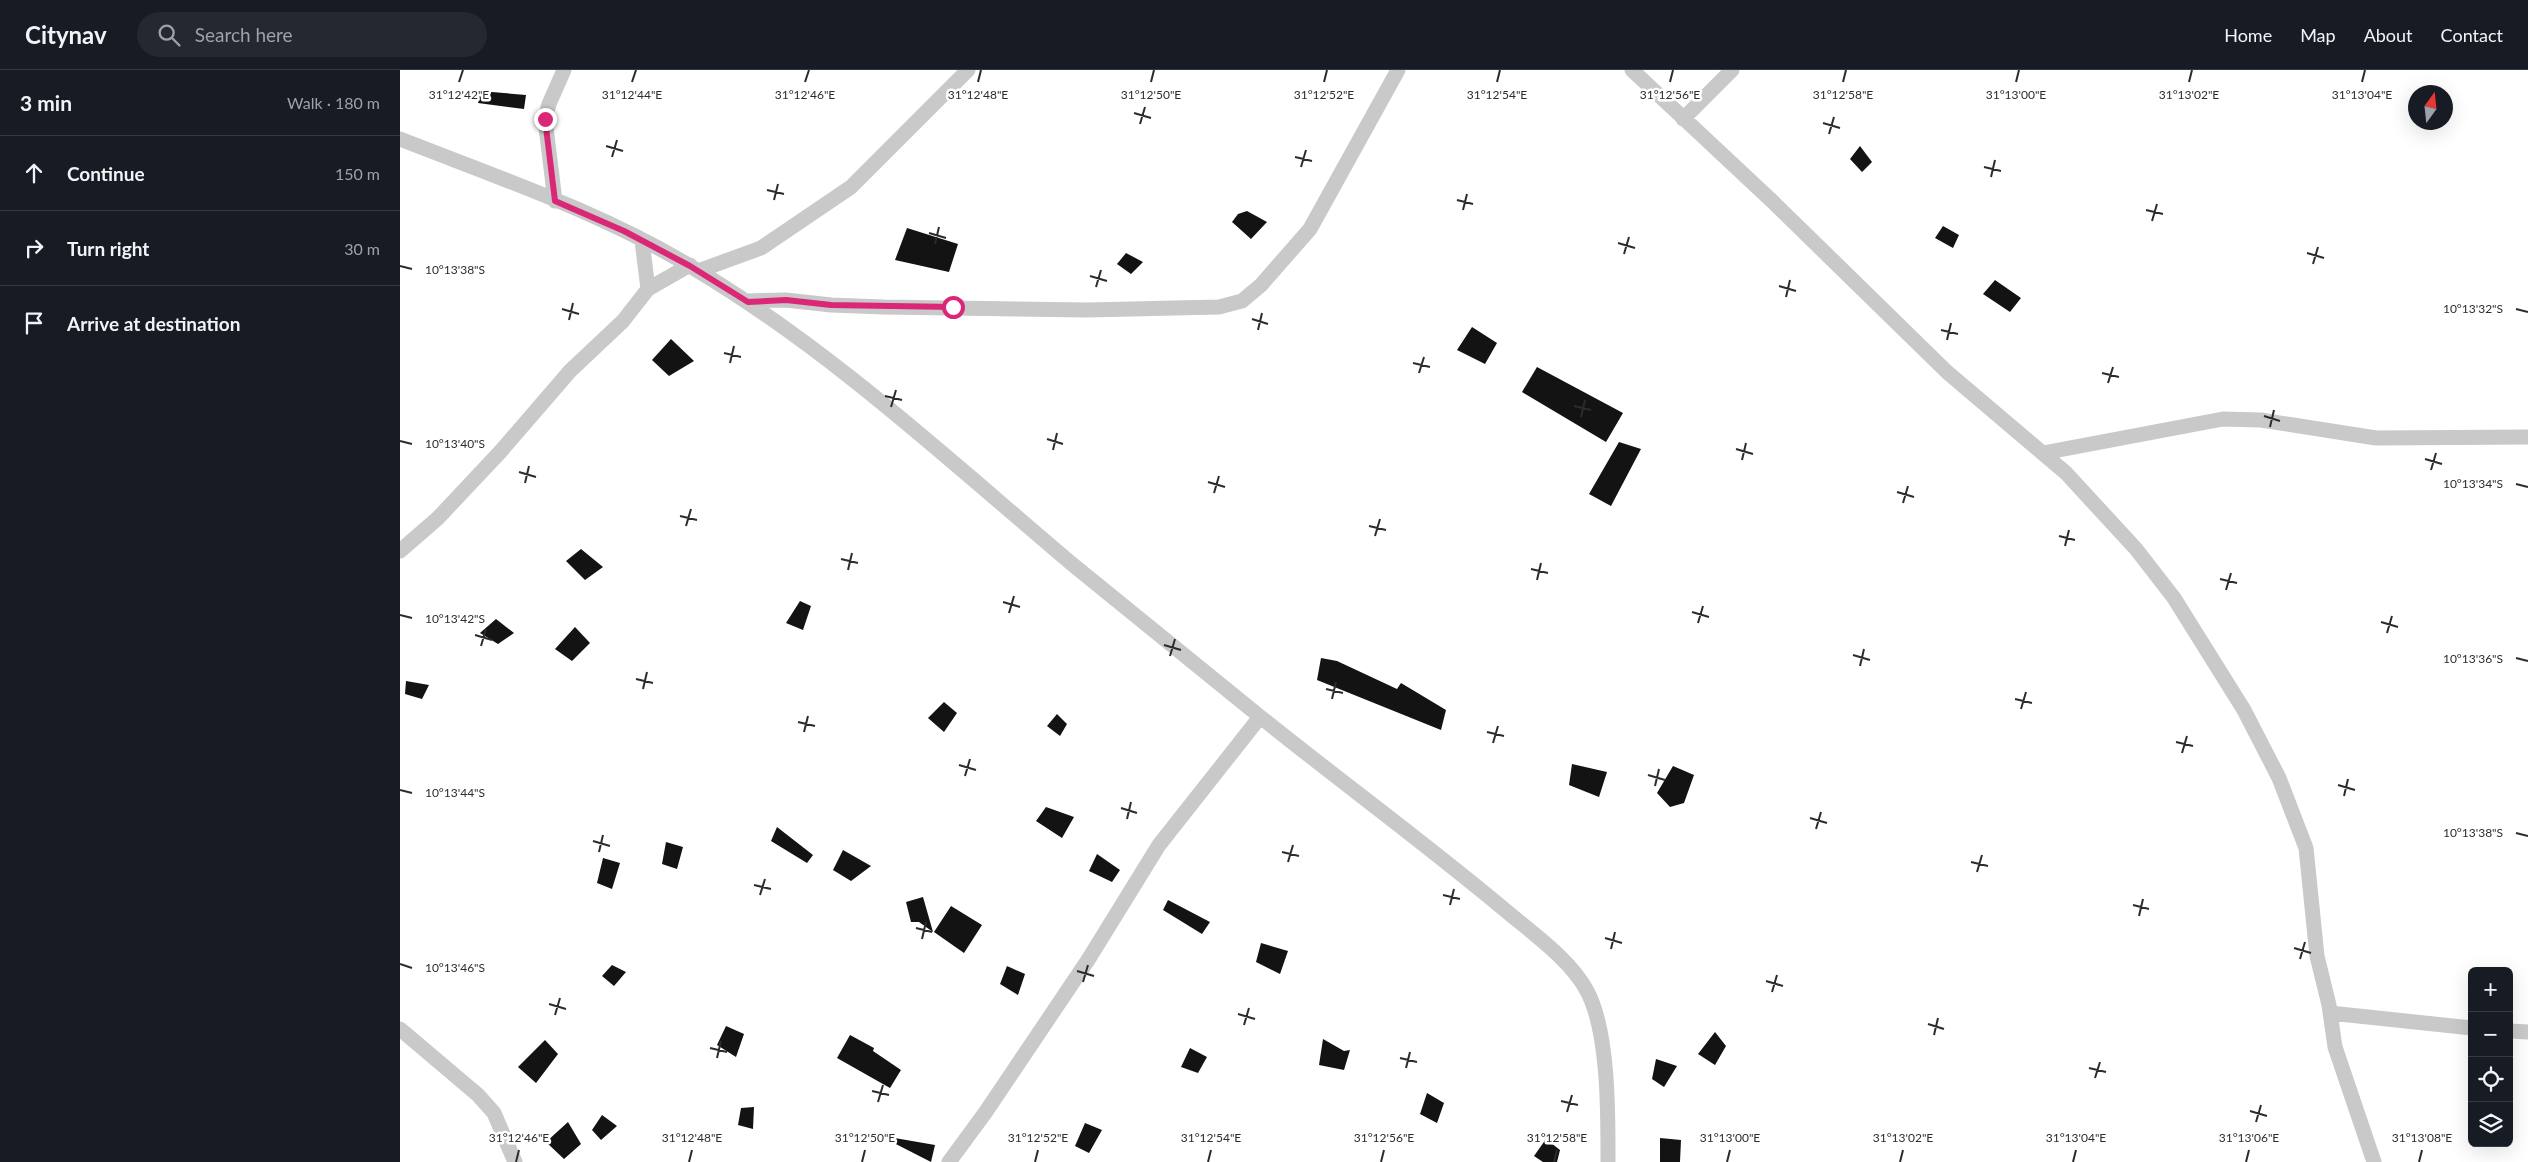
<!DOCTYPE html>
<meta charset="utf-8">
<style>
:root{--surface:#171b24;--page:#242831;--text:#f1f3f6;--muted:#9ea1a6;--line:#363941}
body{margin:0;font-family:Lato,sans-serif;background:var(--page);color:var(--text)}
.controls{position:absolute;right:15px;bottom:15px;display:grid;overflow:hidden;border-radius:8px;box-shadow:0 5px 20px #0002}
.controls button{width:45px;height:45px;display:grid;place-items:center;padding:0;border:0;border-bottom:1px solid var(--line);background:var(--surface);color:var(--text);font:25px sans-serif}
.compass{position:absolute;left:2008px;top:15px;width:45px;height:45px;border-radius:50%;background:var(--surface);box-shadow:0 5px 20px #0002;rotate:15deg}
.stop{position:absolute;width:15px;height:15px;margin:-11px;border:4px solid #db2777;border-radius:50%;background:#fff}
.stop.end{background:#db2777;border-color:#fff;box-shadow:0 1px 5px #0008}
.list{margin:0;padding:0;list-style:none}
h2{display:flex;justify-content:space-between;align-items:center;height:65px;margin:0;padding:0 20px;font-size:21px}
h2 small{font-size:16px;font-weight:400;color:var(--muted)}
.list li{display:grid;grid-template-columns:32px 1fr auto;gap:15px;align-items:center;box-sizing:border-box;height:75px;padding:0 20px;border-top:1px solid var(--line)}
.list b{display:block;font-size:19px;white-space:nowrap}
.list em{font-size:16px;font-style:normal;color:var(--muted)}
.icon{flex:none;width:28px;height:28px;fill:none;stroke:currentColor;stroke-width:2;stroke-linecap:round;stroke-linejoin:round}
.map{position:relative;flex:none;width:2128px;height:1092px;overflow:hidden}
header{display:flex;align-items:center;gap:30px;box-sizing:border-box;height:70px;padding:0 25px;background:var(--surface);border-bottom:1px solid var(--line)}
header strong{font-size:24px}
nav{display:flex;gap:28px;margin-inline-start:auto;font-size:18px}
.search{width:350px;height:45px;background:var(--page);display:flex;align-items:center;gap:12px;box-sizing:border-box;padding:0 18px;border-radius:28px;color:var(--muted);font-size:19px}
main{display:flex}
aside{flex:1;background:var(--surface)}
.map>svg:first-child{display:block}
.building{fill:#131313}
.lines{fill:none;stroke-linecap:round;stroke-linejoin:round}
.minor{stroke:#c9c9c9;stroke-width:15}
.route{stroke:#db2777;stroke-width:6}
.ticks{fill:none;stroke:#2c2c2c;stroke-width:2}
.ticks-label{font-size:12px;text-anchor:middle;fill:#2c2c2c;stroke:#fff;stroke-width:5;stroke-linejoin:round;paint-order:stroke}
</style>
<header>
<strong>Citynav</strong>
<div class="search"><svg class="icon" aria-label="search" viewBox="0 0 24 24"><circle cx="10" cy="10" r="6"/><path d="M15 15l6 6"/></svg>Search here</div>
<nav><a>Home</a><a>Map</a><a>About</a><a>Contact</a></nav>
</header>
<main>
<aside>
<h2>3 min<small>Walk · 180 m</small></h2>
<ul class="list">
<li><svg class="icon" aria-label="ahead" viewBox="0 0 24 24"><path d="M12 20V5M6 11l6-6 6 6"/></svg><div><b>Continue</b></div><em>150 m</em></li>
<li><svg class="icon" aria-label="right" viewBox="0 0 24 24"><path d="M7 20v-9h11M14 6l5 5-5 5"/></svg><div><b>Turn right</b></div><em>30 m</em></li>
<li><svg class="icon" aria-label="arrive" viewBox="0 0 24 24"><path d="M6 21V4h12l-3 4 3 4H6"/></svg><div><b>Arrive at destination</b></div></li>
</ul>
</aside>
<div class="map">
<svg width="2128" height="1092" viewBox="0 0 2128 1092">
<rect width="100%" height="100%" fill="#fff"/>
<path class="building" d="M80 21 126 25 124 39 78 33Z
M1460 76 1472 92 1462 102 1450 89Z
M847 141 867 152 851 169 832 152 838 144Z
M1543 156 1559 165 1553 178 1535 168Z
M507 158 558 174 549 202 495 190Z
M726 183 743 192 731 204 717 194Z
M1595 210 1621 228 1610 242 1583 224Z
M1072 257 1097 273 1085 294 1057 280Z
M271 269 294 291 269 306 252 290Z
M1137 297 1223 343 1206 372 1122 322Z
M1219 372 1241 379 1211 436 1189 424Z
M181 479 203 497 185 510 166 491Z
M400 531 411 536 403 560 386 553Z
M96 549 114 563 98 574 80 563Z
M175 557 190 573 172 591 155 579Z
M921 588 937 591 997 619 1001 613 1046 640 1041 660 917 610Z
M6 611 29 615 22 629 5 624Z
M544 632 557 643 544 662 528 648Z
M657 644 667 654 660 666 647 656Z
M1172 694 1207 702 1199 727 1169 715Z
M1273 696 1294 705 1284 733 1270 737 1257 723Z
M646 737 674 747 662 768 636 751Z
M377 757 413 785 407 793 371 771Z
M266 772 283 777 277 799 262 794Z
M443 780 471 796 451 811 433 800Z
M697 784 720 800 712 812 689 801Z
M203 788 220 793 212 819 197 813Z
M523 827 533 862 519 852H511L506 832Z
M768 830 810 852 802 864 763 840Z
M551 836 582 855 564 883 534 862Z
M861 873 888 881 880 904 856 892Z
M212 895 226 902 214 916 202 906Z
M607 896 625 904 618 925 600 914Z
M326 956 344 964 336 987 317 975Z
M1315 962 1326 976 1315 995 1298 984Z
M450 965 474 978 473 981 501 1000 490 1018 437 988Z
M923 969 944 981 950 980 944 1000 919 995Z
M145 970 158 984 136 1013 118 997Z
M790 978 807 987 798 1003 781 997Z
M1256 989 1277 996 1264 1017 1252 1009Z
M1027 1023 1044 1033 1037 1053 1020 1044Z
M354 1037 353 1059 338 1055 341 1038Z
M202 1045 217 1056 201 1070 192 1060Z
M168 1052 181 1074 164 1089 146 1072Z
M685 1053 702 1060 689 1083 675 1076Z
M489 1067 535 1075 531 1092 488 1070Z
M1260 1068 1281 1070 1280 1092H1260Z
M1146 1069 1160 1080 1157 1092H1143L1134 1086Z"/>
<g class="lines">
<path class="minor" d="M1232 0 1372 131 1547 302 1666 403 1736 479 1774 528 1844 640 1879 708 1906 778 1917 886 1929 935 1935 977 1974 1092
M1283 49 1332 0
M0 69C99 108 203 143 295 199 432 281 550 391 672 494 734 545 796 595 858 645 940 711 1025 773 1105 840 1131 862 1171 890 1187 921 1209 962 1208 1045 1208 1092
M155 131 145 49 149 34 164 0
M242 171 248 219
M298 201 361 178 451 117 568 0
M347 231 386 230 431 235 484 237 687 240 819 237 842 231 861 215 910 159 998 0
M1643 383 1823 349 1861 350 1976 368 2128 367
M0 481 38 448 101 381 170 301 223 251 248 219 290 195
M1930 943 2072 958
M0 959 78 1025 94 1043 115 1092
M2109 961 2128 962
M549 1092 585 1043 688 890 759 775 860 647"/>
</g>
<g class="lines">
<path class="route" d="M145 49 155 131 224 161 290 196 348 232 386 230 431 235 553 237"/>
</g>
<path class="ticks" d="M59 12 63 0M232 12 236 0M405 12 409 0M578 12 581 0M751 12 754 0M924 12 927 0M1097 12 1100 0M1270 12 1273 0M1443 12 1446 0M1616 12 1619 0M1789 12 1792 0M1962 12 1965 0M734 43 751 48M1423 53 1440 58M740 54 745 37M1429 64 1434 47M206 76 223 81M212 87 217 70M895 87 912 91M901 97 906 80M1584 97 1601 101M1591 107 1595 90M367 120 384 124M374 130 378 114M1057 130 1073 134M1063 140 1067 124M1746 140 1763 144M1752 151 1757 134M529 163 546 168M1218 173 1235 178M535 174 539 157M1907 183 1924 188M1224 184 1229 167M1913 194 1918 177M0 196 12 199M690 206 707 211M1379 216 1396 221M696 217 701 200M1386 227 1390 210M162 239 179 244M2116 239 2128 242M852 249 868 254M169 250 173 233M858 260 862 243M1541 260 1558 264M1547 270 1551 253M324 283 341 287M330 293 334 276M1013 293 1030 297M1019 303 1024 287M1702 303 1719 307M1708 313 1713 297M485 326 502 330M1174 336 1191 340M491 337 496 320M1864 346 1880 351M1181 347 1185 330M1870 357 1874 340M647 369 663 374M0 371 12 374M1336 379 1353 384M653 380 657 363M2025 389 2042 394M1342 390 1346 373M2031 400 2036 383M119 402 136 407M808 412 825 417M125 413 129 396M2116 414 2128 417M1497 422 1514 427M814 423 819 406M1503 433 1508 416M280 446 297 450M286 456 291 439M969 456 986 460M975 466 980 449M1659 466 1675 470M1665 476 1669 460M441 489 458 493M1131 499 1148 503M448 500 452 483M1820 509 1837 513M1137 510 1141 493M1826 520 1831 503M603 532 620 537M1292 542 1309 547M609 543 614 526M0 545 12 548M1981 552 1998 557M1298 553 1303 536M1987 563 1992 546M75 565 92 570M764 575 781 580M81 576 86 559M1453 585 1470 590M770 586 775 569M2116 588 2128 591M1460 596 1464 579M236 609 253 613M243 619 247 602M926 619 943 623M932 629 936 612M1615 629 1632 633M1621 639 1626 622M398 652 415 656M404 662 408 646M1087 662 1104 666M1776 672 1793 676M1093 673 1098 656M1782 683 1787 666M559 695 576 700M1248 705 1265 710M565 706 570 689M1938 715 1955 720M1255 716 1259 699M0 720 12 723M1944 726 1948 709M721 738 737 743M1410 748 1427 753M727 749 731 732M1416 759 1421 742M2116 763 2128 766M193 771 210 776M199 782 203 765M882 782 899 786M888 792 893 775M1571 792 1588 796M1577 802 1582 785M354 815 371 819M360 825 365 809M1043 825 1060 829M1050 835 1054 819M1733 835 1749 839M1739 846 1743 829M516 858 532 862M1205 868 1222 873M522 869 526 852M1894 878 1911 883M1211 879 1215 862M1900 889 1905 872M0 894 12 898M677 901 694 906M1366 911 1383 916M683 912 688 895M1372 922 1377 905M149 934 166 939M838 944 855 949M155 945 160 928M1528 954 1544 959M844 955 849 938M1534 965 1538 948M310 978 327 982M317 988 321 971M1000 988 1017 992M1006 998 1010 982M1689 998 1706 1002M1695 1008 1700 992M472 1021 489 1025M1161 1031 1178 1035M478 1032 483 1015M1850 1041 1867 1046M1167 1042 1172 1025M1856 1052 1861 1035M116 1092 119 1080M289 1092 292 1080M462 1092 465 1080M635 1092 638 1080M808 1092 811 1080M981 1092 984 1080M1154 1092 1157 1080M1327 1092 1330 1080M1500 1092 1503 1080M1673 1092 1676 1080M1846 1092 1849 1080M2019 1092 2022 1080"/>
<g class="ticks-label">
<text x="59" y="29">31°12'42"E</text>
<text x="232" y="29">31°12'44"E</text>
<text x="405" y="29">31°12'46"E</text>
<text x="578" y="29">31°12'48"E</text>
<text x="751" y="29">31°12'50"E</text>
<text x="924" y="29">31°12'52"E</text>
<text x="1097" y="29">31°12'54"E</text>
<text x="1270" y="29">31°12'56"E</text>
<text x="1443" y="29">31°12'58"E</text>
<text x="1616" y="29">31°13'00"E</text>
<text x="1789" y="29">31°13'02"E</text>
<text x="1962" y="29">31°13'04"E</text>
<text x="55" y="204">10°13'38"S</text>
<text x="2073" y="243">10°13'32"S</text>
<text x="55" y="378">10°13'40"S</text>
<text x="2073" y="418">10°13'34"S</text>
<text x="55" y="553">10°13'42"S</text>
<text x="2073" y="593">10°13'36"S</text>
<text x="55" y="727">10°13'44"S</text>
<text x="2073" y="767">10°13'38"S</text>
<text x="55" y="902">10°13'46"S</text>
<text x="119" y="1072">31°12'46"E</text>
<text x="292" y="1072">31°12'48"E</text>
<text x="465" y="1072">31°12'50"E</text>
<text x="638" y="1072">31°12'52"E</text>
<text x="811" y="1072">31°12'54"E</text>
<text x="984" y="1072">31°12'56"E</text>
<text x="1157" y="1072">31°12'58"E</text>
<text x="1330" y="1072">31°13'00"E</text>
<text x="1503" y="1072">31°13'02"E</text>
<text x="1676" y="1072">31°13'04"E</text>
<text x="1849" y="1072">31°13'06"E</text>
<text x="2022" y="1072">31°13'08"E</text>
</g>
</svg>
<div class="controls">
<button>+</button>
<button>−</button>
<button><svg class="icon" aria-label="locate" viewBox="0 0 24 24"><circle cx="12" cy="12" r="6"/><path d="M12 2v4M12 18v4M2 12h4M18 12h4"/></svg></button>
<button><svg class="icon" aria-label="layers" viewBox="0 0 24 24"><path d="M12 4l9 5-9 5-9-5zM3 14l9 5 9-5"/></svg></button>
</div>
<svg class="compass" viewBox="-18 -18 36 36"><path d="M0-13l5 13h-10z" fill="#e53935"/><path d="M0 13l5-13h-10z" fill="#9ea1a6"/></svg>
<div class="stop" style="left:553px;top:237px"></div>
<div class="stop end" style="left:145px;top:49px"></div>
</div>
</main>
